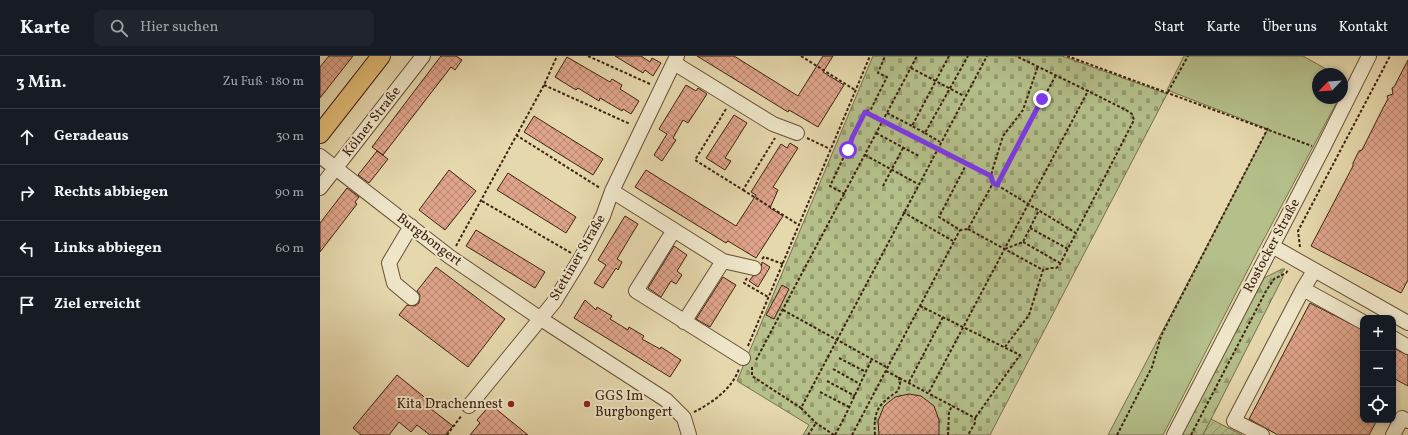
<!DOCTYPE html>
<html lang="de">
<meta charset="utf-8">
<style>
:root{--surface:#171b24;--page:#20242c;--text:#f1f3f6;--muted:#9ea1a6;--line:#363941}
body{margin:0;font-family:Vollkorn,serif;background:var(--page);color:var(--text)}
.controls{position:absolute;right:12px;bottom:12px;display:grid;overflow:hidden;border-radius:8px;box-shadow:0 2px 6px #0003}
.controls button{width:36px;height:36px;display:grid;place-items:center;padding:0;border:0;border-bottom:1px solid var(--line);background:var(--surface);color:var(--text);font:20px sans-serif}
.compass{position:absolute;left:992px;top:12px;width:36px;height:36px;border-radius:50%;background:var(--surface);box-shadow:0 2px 6px #0003;rotate:245deg}
.stop{position:absolute;width:12px;height:12px;margin:-9px;border:3px solid #7c3aed;border-radius:50%;background:#fff}
.stop.end{background:#7c3aed;border-color:#fff;box-shadow:0 1px 4px #0008}
.list{margin:0;padding:0;list-style:none}
h2{display:flex;justify-content:space-between;align-items:center;height:52px;margin:0;padding:0 16px;font-size:17px}
h2 small{font-size:13px;font-weight:400;color:var(--muted)}
.list li{display:grid;grid-template-columns:26px 1fr auto;gap:12px;align-items:center;box-sizing:border-box;height:56px;padding:0 16px;border-top:1px solid var(--line)}
.list b{display:block;font-size:15px;white-space:nowrap}
.list em{font-size:13px;font-style:normal;color:var(--muted)}
.icon{flex:none;width:22px;height:22px;fill:none;stroke:currentColor;stroke-width:2;stroke-linecap:round;stroke-linejoin:round}
.map{position:relative;flex:none;width:1088px;height:379px;overflow:hidden}
header{display:flex;align-items:center;gap:24px;box-sizing:border-box;height:56px;padding:0 20px;background:var(--surface);border-bottom:1px solid var(--line)}
header strong{font-size:19px}
nav{display:flex;gap:22px;margin-inline-start:auto;font-size:14px}
.search{width:280px;height:36px;background:var(--page);display:flex;align-items:center;gap:10px;box-sizing:border-box;padding:0 14px;border-radius:8px;color:var(--muted);font-size:15px}
main{display:flex}
aside{flex:1;background:var(--surface)}
.map>svg:first-child{display:block}
.green{fill:#b4bf8a;stroke:#79714d}
.forest{fill:url(#forest-firs);stroke:#79714d}
.cemetery{fill:url(#cemetery-stones);stroke:#79714d}
.garden{fill:url(#garden-furrows);stroke:#79714d}
.building{fill:url(#building-cross-hatch);stroke:#3e2310}
.lines{fill:none;stroke-linecap:round;stroke-linejoin:round}
.minor-casing{stroke:#685037;stroke-width:16}
.major-casing{stroke:#3e2310;stroke-width:20}
.path{stroke:#3e2310;stroke-width:2;stroke-dasharray:3 2;stroke-linecap:butt}
.minor{stroke:#efe6ca;stroke-width:14}
.major{stroke:#e3bc76;stroke-width:18}
.route{stroke:#7c3aed;stroke-width:5}
.poi-dot{fill:#8f2418;stroke:#efe6ca;stroke-width:1.5}
.labels{text-anchor:middle;dominant-baseline:central;stroke-width:4;stroke-linejoin:round;paint-order:stroke}
.street-label{font-size:14px;fill:#3e2310;stroke:#efe6ca}
.poi-label{font-size:14px;fill:#3e2310;stroke:#efe6ca;text-anchor:start}
</style>
<header>
<strong>Karte</strong>
<div class="search"><svg class="icon" aria-label="search" viewBox="0 0 24 24"><circle cx="10" cy="10" r="6"/><path d="M15 15l6 6"/></svg>Hier suchen</div>
<nav><a>Start</a><a>Karte</a><a>Über uns</a><a>Kontakt</a></nav>
</header>
<main>
<aside>
<h2>3 Min.<small>Zu Fuß · 180 m</small></h2>
<ul class="list">
<li><svg class="icon" aria-label="ahead" viewBox="0 0 24 24"><path d="M12 20V5M6 11l6-6 6 6"/></svg><div><b>Geradeaus</b></div><em>30 m</em></li>
<li><svg class="icon" aria-label="right" viewBox="0 0 24 24"><path d="M7 20v-9h11M14 6l5 5-5 5"/></svg><div><b>Rechts abbiegen</b></div><em>90 m</em></li>
<li><svg class="icon" aria-label="left" viewBox="0 0 24 24"><path d="M17 20v-9H6M10 6l-5 5 5 5"/></svg><div><b>Links abbiegen</b></div><em>60 m</em></li>
<li><svg class="icon" aria-label="arrive" viewBox="0 0 24 24"><path d="M6 21V4h12l-3 4 3 4H6"/></svg><div><b>Ziel erreicht</b></div></li>
</ul>
</aside>
<div class="map">
<svg width="1088" height="379" viewBox="0 0 1088 379">
<defs>
<pattern id="forest-firs" width="22" height="20" patternUnits="userSpaceOnUse"><rect width="22" height="20" fill="#b4bf8a"/><path d="M5 1l3.5 6h-7zM16 11l3.5 6h-7z" fill="#949b6f"/></pattern>
<pattern id="cemetery-stones" width="16" height="16" patternUnits="userSpaceOnUse"><rect width="16" height="16" fill="#b4bf8a"/><path d="M2 7V4a2 2 0 0 1 4 0v3zM10 15v-3a2 2 0 0 1 4 0v3z" fill="#949b6f"/></pattern>
<pattern id="garden-furrows" width="10" height="10" patternUnits="userSpaceOnUse"><rect width="10" height="10" fill="#b4bf8a"/><path d="M-1 1l2-2M0 10L10 0M9 11l2-2" fill="none" stroke="#949b6f"/></pattern>
<pattern id="building-cross-hatch" width="8" height="8" patternUnits="userSpaceOnUse"><rect width="8" height="8" fill="#dfa48b"/><path d="M0 0l8 8M0 8l8-8" fill="none" stroke="#b68570"/></pattern>
</defs>
<rect width="100%" height="100%" fill="#e6d8ad"/>
<filter id="stains"><feTurbulence type="fractalNoise" baseFrequency=".005" numOctaves="4"/><feColorMatrix values="0 0 0 0 .2 0 0 0 0 .09 0 0 0 0 .02 0 0 0 .5 -.17"/></filter>
<radialGradient id="worn" r=".72"><stop offset=".6" stop-color="#630" stop-opacity="0"/><stop offset="1" stop-color="#630" stop-opacity=".3"/></radialGradient>
<path class="green" d="M864 0H983L1015 18H998V42H1019L937 196 843 379H788L948 73 847 34Z"/>
<path class="forest" d="M962 213H965L961 218 963 221 883 379H860L944 222Z"/>
<path class="cemetery" d="M553 0H742L847 38 670 379H483L489 369 417 325Z"/>
<path class="garden" d="M891 363 922 379H883Z"/>
<path class="building" d="M9 0H33L0 42V11Z
M121 0H136L142 4 135 14 131 11 63 99 52 91Z
M295 0H321L330 6 332 2 341 7 333 20 325 14 323 17Z
M377 0H414L478 40 503 0H513L503 16 524 29 498 71 469 54 468 56Z
M247 1 290 26 292 23 302 29 300 33 319 45 311 58 303 53 302 55 280 42 279 45 258 32 256 34 235 21Z
M1088 4V224L1081 237 991 190 1033 110V107L1039 95 1042 94 1063 52 1068 43 1067 40 1073 38 1072 32 1074 31Z
M366 29 376 35 378 32 387 38 368 67 363 64 353 82 356 84 342 105 334 99 347 78 339 73Z
M414 59 427 67 405 102 411 105 405 114 386 102Z
M214 60 283 103 273 119 204 76Z
M470 87 478 92 453 131 458 134 450 152 463 160 436 202 408 185 406 187 315 131 326 114 416 170 436 139 431 136 461 88 467 92Z
M57 95 68 103 49 127 38 119Z
M129 114 156 135 125 174 99 154Z
M188 117 256 161 246 177 177 134Z
M27 132 39 141 35 146 37 148 0 196V167Z
M305 160 318 168 297 203 302 206 298 214 296 212 283 232 274 227 286 209 278 204Z
M156 174 225 216 215 232 146 190Z
M354 190 367 199 357 215 362 219 356 228 351 225 341 241 328 232Z
M442 206 450 211 438 231 429 225 433 220 440 217Z
M116 211 185 263 148 311 79 259 87 249 95 250 99 247 100 239 97 235Z
M403 221 416 229 390 271 376 263Z
M462 229 469 233 454 263 446 259Z
M265 244 276 254 277 251 292 260 290 263 308 274 309 271 324 280 322 283 340 293 341 291 361 304 350 321 254 262Z
M990 247 1043 274V364H1057L1049 379H958L929 363Z
M1073 292 1088 299V330L1073 322Z
M77 319 114 349 111 353 133 370 125 379H110L97 369 91 376 79 366 69 379H41L33 372Z
M589 338 601 340 614 350 619 364V379H559L558 365 564 350 575 341Z
M170 349 176 353 208 379H150L160 367 157 364Z"/>
<g class="lines">
<defs>
<path id="minor" d="M354 7 453 68 477 77
M0 100 130 201 221 263 346 344 364 362 369 379
M0 132 103 0
M292 135 403 205 434 212
M91 170 69 207 74 227 92 242
M354 174 316 235 423 302
M952 190 1088 267
M994 215 983 233 1043 266
M364 266 403 205
M1073 282 1088 291
M149 350 234 246 261 202 283 160 292 135 357 0
M854 379 1002 94 1049 0
M942 379 914 365 983 233
M1073 379 1082 362 1088 365"/>
<path id="major" d="M0 78 61 0"/>
</defs>
<use href="#minor" class="minor-casing"/>
<use href="#major" class="major-casing"/>
<path class="path" d="M268 0 330 28
M481 0 535 34
M629 0 592 70 605 77 648 0
M747 0 992 90
M591 12 644 40
M224 29 310 68
M848 36 868 0
M406 53 375 104 423 134 455 82
M546 56 671 120
M567 57 592 70
M556 77 599 100
M605 77 620 86
M196 79 280 132
M487 82 510 93
M545 99 598 128
M647 107 619 161 640 174 648 173 673 127 671 120 673 112 683 80 703 54 718 10
M674 127 677 129 736 19
M677 129 756 177 814 64 812 58 806 54 768 35
M563 130 583 92
M423 134 479 169
M525 138 510 130 545 56 551 53 567 21 558 17 565 0
M162 145 251 197
M583 156 633 185
M710 172 748 193
M648 173 723 214
M703 186 740 207
M136 190 224 29 237 0
M980 191 978 175 1070 0
M685 193 703 186 719 154
M442 203 444 201 463 208
M427 222 424 227 448 241
M600 250 700 299 655 362
M463 254 568 312
M428 290 550 0
M685 291 709 259 723 214 730 212H736L739 210 756 177
M519 302 546 316
M436 304 597 0
M432 311V320L481 352
M513 313 540 328
M566 315 655 362V367L648 379
M507 325 535 340
M589 326 623 261
M500 336 531 352
M609 336 768 35 696 0
M374 356C392 347 412 333 419 313
M127 379 142 359
M488 379 496 367
M514 379 496 367 481 352 667 0
M515 379C529 354 539 329 552 303
M532 379 640 174
M555 379C553 354 559 348 578 335L580 328 579 321
M628 379 629 357 632 349
M797 379 832 311 841 280 948 72
M871 379 946 235 954 223 966 217 969 213"/>
<use href="#minor" class="minor"/>
<use href="#major" class="major"/>
</g>
<g class="lines">
<path class="route" d="M528 94 532 82 545 56 671 120 673 127 677 129 722 43"/>
</g>
<g class="poi-dot">
<circle cx="191" cy="348" r="4"/>
<circle cx="267" cy="348" r="4"/>
</g>
<g class="labels">
<g class="street-label">
<text transform="translate(52 66) rotate(-52)">Kölner Straße</text>
<text transform="translate(109 184) rotate(37)">Burgbongert</text>
<text transform="translate(952 190) rotate(-62)">Rostocker Straße</text>
<text transform="translate(258 202) rotate(-60)">Stettiner Straße</text>
</g>
<g class="poi-label">
<text x="275" y="340">GGS Im<tspan x="275" dy="16">Burgbongert</tspan></text>
<text x="183" y="348" text-anchor="end">Kita Drachennest</text>
</g>
</g>
<rect width="100%" height="100%" filter="url(#stains)"/>
<rect width="100%" height="100%" fill="url(#worn)"/>
</svg>
<div class="controls">
<button>+</button>
<button>−</button>
<button><svg class="icon" aria-label="locate" viewBox="0 0 24 24"><circle cx="12" cy="12" r="6"/><path d="M12 2v4M12 18v4M2 12h4M18 12h4"/></svg></button>
</div>
<svg class="compass" viewBox="-18 -18 36 36"><path d="M0-13l5 13h-10z" fill="#e53935"/><path d="M0 13l5-13h-10z" fill="#9ea1a6"/></svg>
<div class="stop" style="left:528px;top:94px"></div>
<div class="stop end" style="left:722px;top:43px"></div>
</div>
</main>
